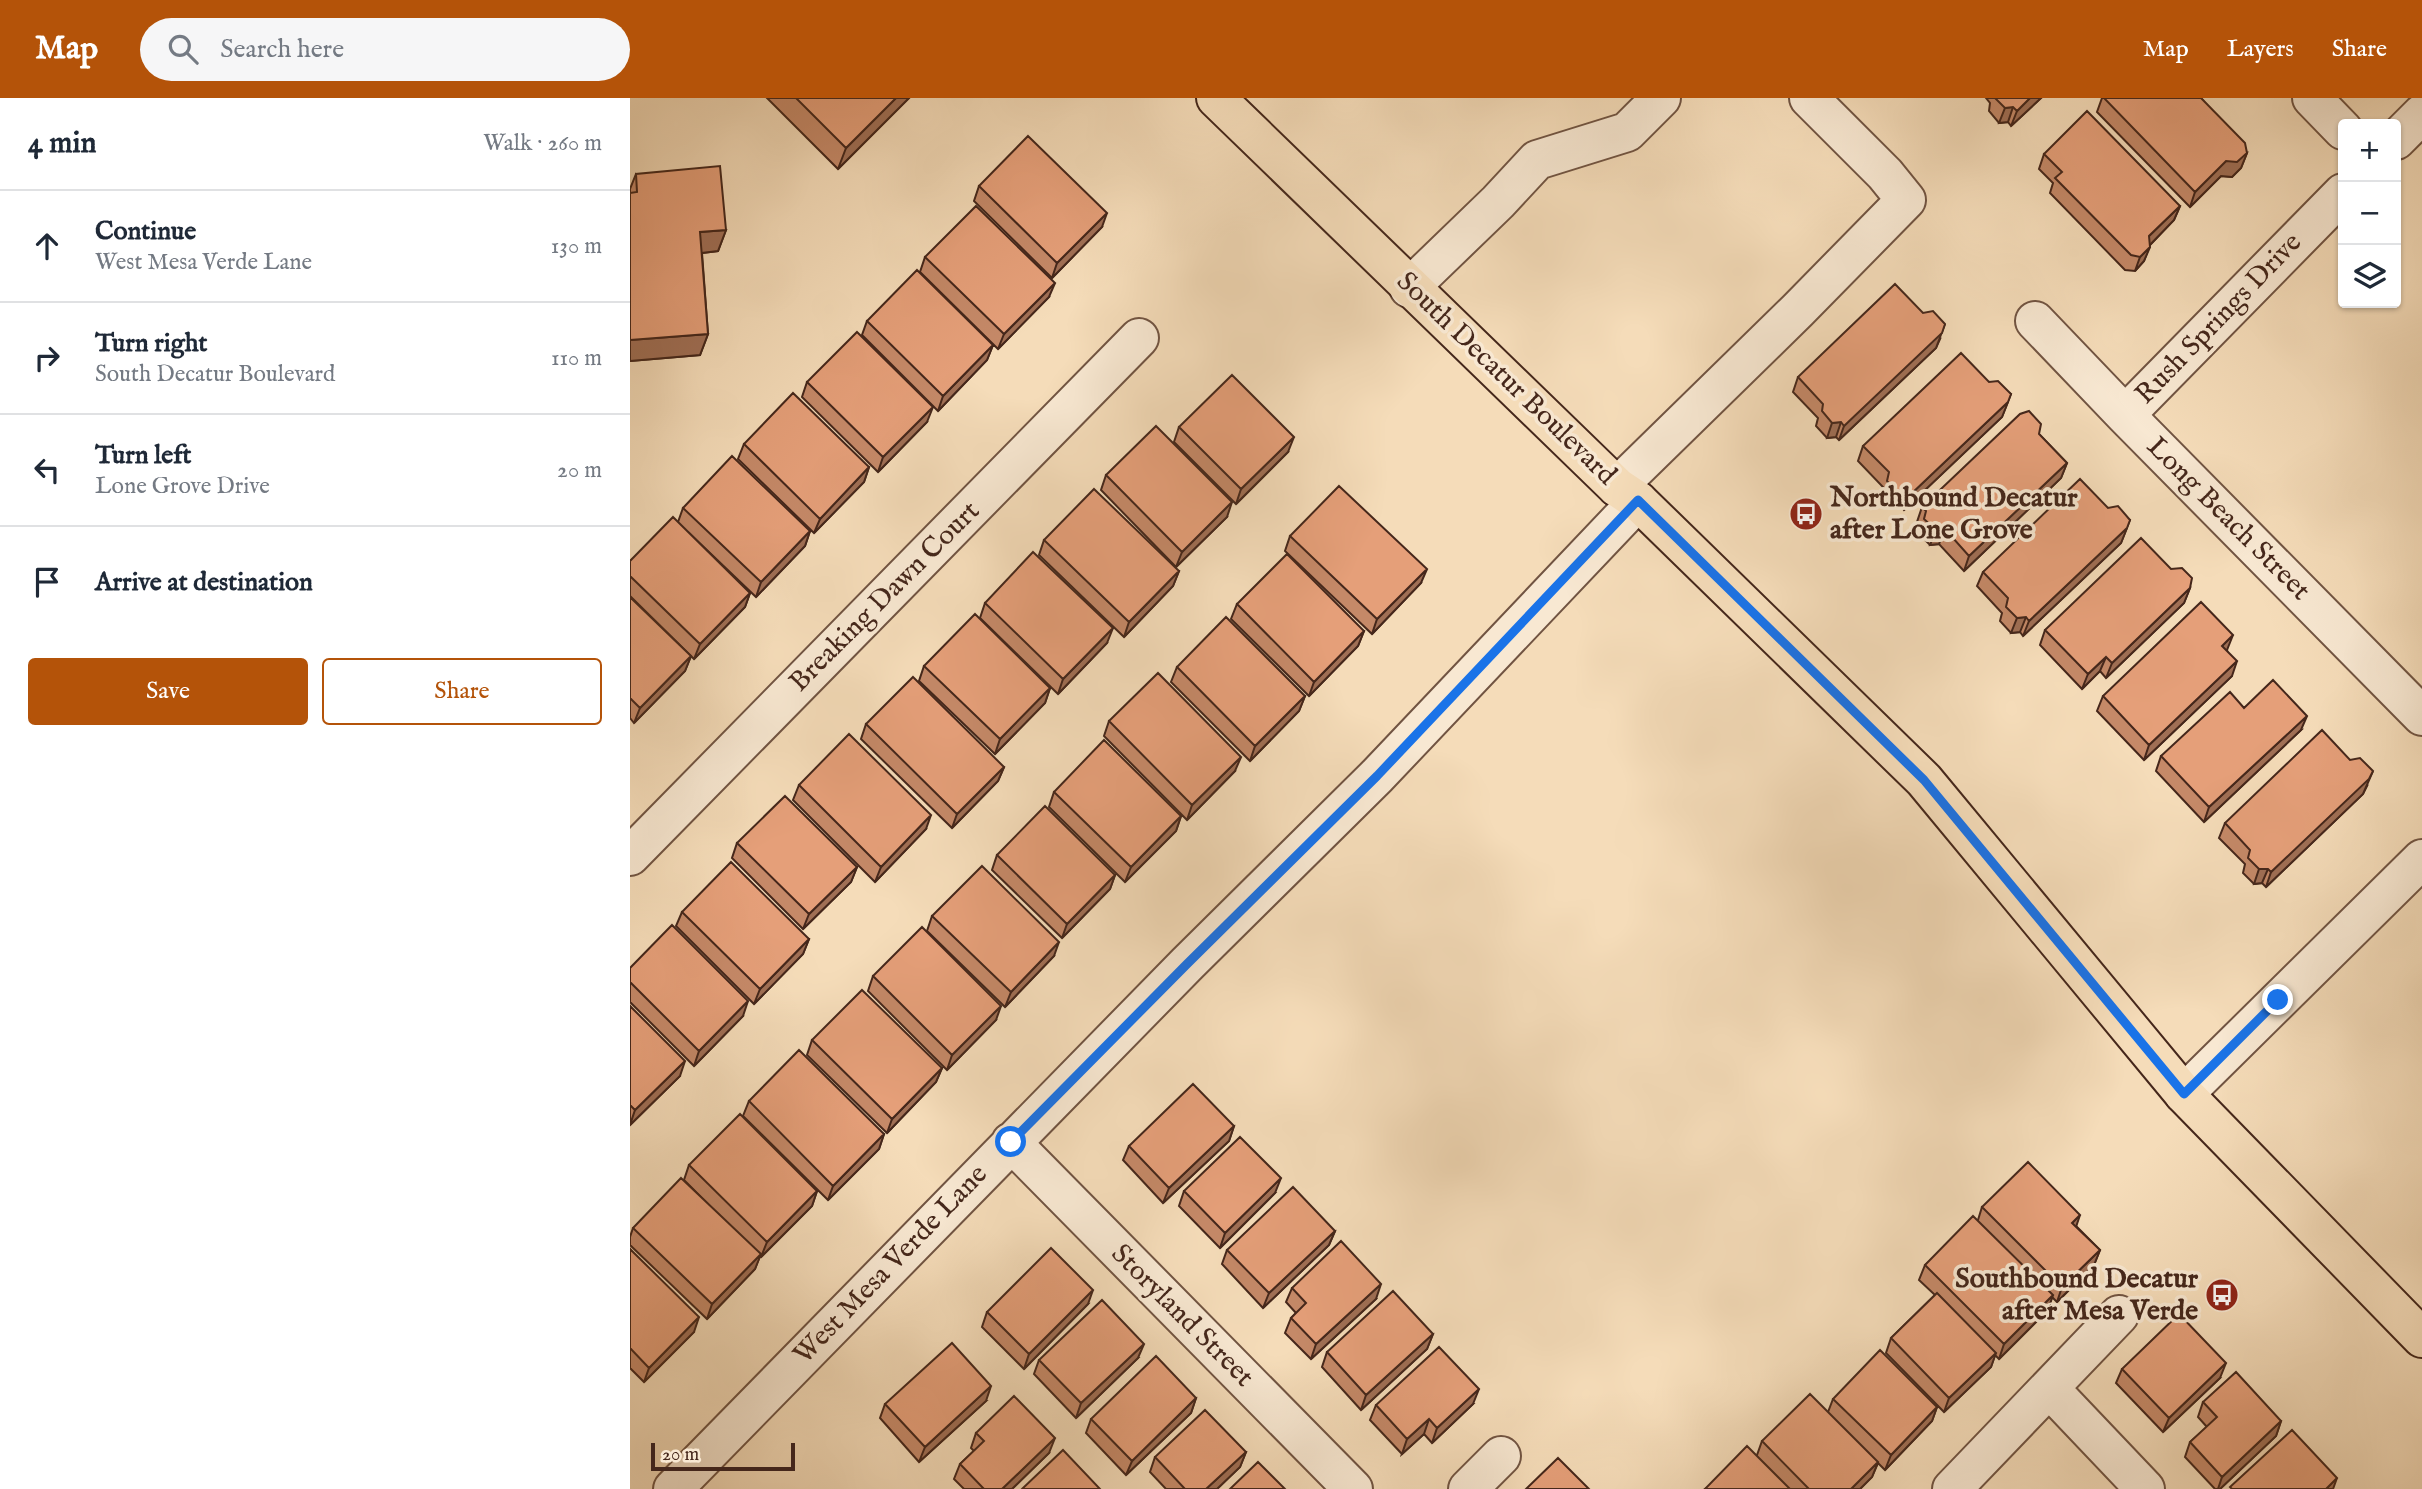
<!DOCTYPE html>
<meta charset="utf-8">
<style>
:root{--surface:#fff;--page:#f6f6f7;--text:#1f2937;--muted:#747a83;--line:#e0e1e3;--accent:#b45309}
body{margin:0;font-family:"IM FELL English",serif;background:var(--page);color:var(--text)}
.controls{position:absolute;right:21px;top:21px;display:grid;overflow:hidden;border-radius:7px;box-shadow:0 2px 5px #0004}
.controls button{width:63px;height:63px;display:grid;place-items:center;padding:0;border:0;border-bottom:2px solid var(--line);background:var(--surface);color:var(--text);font:35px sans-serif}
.scale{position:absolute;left:21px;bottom:18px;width:144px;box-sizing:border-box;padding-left:7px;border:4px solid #45271b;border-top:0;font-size:19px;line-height:24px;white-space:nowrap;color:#45271b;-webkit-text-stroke:5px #f8e8d2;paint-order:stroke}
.stop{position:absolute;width:21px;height:21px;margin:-16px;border:5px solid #1a73e8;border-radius:50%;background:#fff}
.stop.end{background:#1a73e8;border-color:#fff;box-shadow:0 2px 7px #0008}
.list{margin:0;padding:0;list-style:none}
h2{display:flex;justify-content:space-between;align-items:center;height:91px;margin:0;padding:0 28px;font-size:30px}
h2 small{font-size:23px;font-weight:400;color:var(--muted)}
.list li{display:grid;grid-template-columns:46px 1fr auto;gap:21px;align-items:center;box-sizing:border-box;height:112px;padding:0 28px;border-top:2px solid var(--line)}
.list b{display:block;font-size:26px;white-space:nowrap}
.list p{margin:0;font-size:23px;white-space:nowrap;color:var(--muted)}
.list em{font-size:23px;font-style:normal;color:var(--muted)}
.actions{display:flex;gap:14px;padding:21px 28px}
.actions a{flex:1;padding:16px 0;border:2px solid var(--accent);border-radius:7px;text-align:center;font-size:24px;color:var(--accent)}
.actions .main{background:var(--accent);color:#fff}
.icon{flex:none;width:38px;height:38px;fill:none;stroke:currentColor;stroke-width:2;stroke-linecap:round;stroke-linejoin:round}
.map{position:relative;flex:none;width:1792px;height:1391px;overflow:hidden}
header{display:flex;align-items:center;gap:42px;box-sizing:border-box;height:98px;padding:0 35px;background:var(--accent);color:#fff}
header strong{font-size:33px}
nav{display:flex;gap:38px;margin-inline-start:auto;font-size:24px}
.search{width:490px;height:63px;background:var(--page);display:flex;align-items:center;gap:18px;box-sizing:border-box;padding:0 24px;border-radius:38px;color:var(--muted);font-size:26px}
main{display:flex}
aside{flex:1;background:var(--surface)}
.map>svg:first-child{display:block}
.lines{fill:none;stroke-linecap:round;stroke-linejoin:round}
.minor-casing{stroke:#715442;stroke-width:42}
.major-casing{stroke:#45271b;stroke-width:42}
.minor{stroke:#f8e8d2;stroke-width:38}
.major{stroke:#f5dcb9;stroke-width:38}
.wall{fill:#c58968;stroke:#45271b;stroke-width:2}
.shaded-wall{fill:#a06f55;stroke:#45271b;stroke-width:2}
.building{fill:#e59f79;stroke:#45271b;stroke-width:2}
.route{stroke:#1a73e8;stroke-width:9}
.labels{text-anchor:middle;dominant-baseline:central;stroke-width:7;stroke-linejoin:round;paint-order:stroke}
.street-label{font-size:28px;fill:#45271b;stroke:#f8e8d2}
.poi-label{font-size:28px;font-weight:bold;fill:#45271b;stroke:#f8e8d2;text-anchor:start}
</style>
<header>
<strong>Map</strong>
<div class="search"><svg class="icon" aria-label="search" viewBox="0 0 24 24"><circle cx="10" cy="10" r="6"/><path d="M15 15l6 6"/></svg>Search here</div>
<nav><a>Map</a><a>Layers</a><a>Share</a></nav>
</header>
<main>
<aside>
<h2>4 min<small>Walk · 260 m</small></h2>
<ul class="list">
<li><svg class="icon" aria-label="ahead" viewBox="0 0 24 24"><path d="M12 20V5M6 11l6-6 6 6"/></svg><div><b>Continue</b><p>West Mesa Verde Lane</p></div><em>130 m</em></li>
<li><svg class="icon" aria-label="right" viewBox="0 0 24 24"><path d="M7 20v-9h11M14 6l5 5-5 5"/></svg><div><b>Turn right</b><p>South Decatur Boulevard</p></div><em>110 m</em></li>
<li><svg class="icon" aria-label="left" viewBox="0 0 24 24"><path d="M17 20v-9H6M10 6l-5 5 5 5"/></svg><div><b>Turn left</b><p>Lone Grove Drive</p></div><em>20 m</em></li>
<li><svg class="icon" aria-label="arrive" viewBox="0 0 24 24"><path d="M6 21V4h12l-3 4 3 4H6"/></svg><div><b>Arrive at destination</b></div></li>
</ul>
<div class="actions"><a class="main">Save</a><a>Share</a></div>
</aside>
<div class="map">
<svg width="1792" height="1391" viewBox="0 0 1792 1391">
<rect width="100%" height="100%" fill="#f5dcb9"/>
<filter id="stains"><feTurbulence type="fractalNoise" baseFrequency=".00286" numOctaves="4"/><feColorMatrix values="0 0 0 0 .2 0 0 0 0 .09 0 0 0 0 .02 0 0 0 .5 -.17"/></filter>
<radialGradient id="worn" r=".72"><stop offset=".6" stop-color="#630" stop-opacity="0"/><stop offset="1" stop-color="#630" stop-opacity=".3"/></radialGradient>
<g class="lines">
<defs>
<path id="minor" d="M1682 0 1713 32
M1766 42 1792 16
M779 190 868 104 907 62 997 34 1031 0
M1405 223 1495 317 1792 618
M1495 317 1713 95
M987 389 1168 212 1276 102 1255 76 1179 0
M0 758 509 240
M1554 996 1792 761
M381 1044 723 1391
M1419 1290 1515 1391
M43 1391 557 866 747 678 1008 403
M838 1391 871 1358
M1322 1391 1489 1217"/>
<path id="major" d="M586 0 987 389 1008 403 1294 682 1554 996 1792 1240"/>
</defs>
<use href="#minor" class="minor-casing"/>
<use href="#major" class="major-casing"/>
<use href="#minor" class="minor"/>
<use href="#major" class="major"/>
</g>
<path class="wall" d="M137 0H279L208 71Z
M1356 0H1411L1381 28 1378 24 1369 25 1359 13 1360 5Z
M1472 0H1571L1617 55 1611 70 1602 79 1591 78 1560 109 1467 14Z
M1414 56 1550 108 1544 122 1520 147 1514 163 1505 173 1495 172 1420 95 1423 85 1409 71Z
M6 76 96 132 88 153 72 155 78 236 70 257 0 263V91Z
M349 88 472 129 422 180 344 103Z
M295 159 419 199 368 251 290 174Z
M237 223 363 247 357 262 308 313 232 237Z
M1310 241 1306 250 1209 342 1206 339 1197 340 1186 328 1188 320 1163 294 1168 279Z
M177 284 297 324 248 374 172 299Z
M1359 284 1381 296 1372 319 1274 412 1271 408 1262 409 1251 397 1253 389 1228 363 1233 348Z
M549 329 658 354 606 406 544 344Z
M1409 336 1437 365 1431 380 1334 473 1309 446 1300 447 1289 436 1291 427 1287 424 1292 409Z
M114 346 239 369 234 384 184 435 108 361Z
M476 377 597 419 546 469 471 392Z
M53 410 180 433 175 448 126 499 58 434 120 495 115 509 64 561 0 498V463L48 424Z
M1478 410 1500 422 1491 445 1393 538 1390 534 1381 535 1370 523 1372 515 1347 488 1353 474Z
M660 438 791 485 742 536 655 453Z
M414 442 549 473 543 488 494 539 409 457Z
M1560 490 1554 505 1476 580 1470 573 1452 591 1410 547 1415 532Z
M0 499 61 558 55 573 4 625 0 620Z
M355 505 477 545 428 596 350 520Z
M607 506 734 533 728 548 679 598 601 521Z
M1597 552 1602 578 1514 662 1467 613 1473 598Z
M294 568 420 590 415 605 365 656 289 583Z
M547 569 675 598 669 613 620 663 541 584Z
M479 623 605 673 557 722 474 638Z
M236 626 374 669 368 683 322 730 231 641Z
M1671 632 1574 724 1526 673 1531 658Z
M169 687 296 731 245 784 163 702Z
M1737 688 1733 696 1636 789 1632 785 1624 786 1613 775 1615 766 1589 740 1595 725Z
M424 694 551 718 546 733 495 784 419 709Z
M107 745 227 769 221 784 173 831 102 760Z
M367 757 485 777 480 791 432 840 362 772Z
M52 814 179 841 173 856 124 906 46 828Z
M302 818 424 858 375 909 297 833Z
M0 870 113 918 64 968 0 904Z
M243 878 366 922 317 972 238 893Z
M0 908 50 978 0 1027Z
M182 942 312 970 306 984 257 1035 177 957Z
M119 1003 254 1036 249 1051 198 1102 113 1018Z
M604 1028 599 1043 533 1105 493 1062 499 1048Z
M59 1067 187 1093 182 1108 131 1159 130 1158 125 1171 77 1221 0 1147V1139L3 1130 77 1105 54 1082Z
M554 1093 645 1095 590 1150 549 1108Z
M1352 1109 1446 1128 1470 1152 1464 1167 1427 1204 1422 1199 1418 1212 1369 1261 1365 1257 1361 1269 1314 1314 1256 1255 1261 1240 1305 1197 1289 1182 1295 1167 1348 1122Z
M705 1133 699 1147 633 1210 592 1166 597 1152Z
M0 1151 64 1234 14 1284 0 1270Z
M662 1190 746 1201 681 1261 655 1235 661 1220 666 1215 656 1204Z
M458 1206 394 1271 352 1229 357 1214Z
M803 1236 797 1251 731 1312 692 1269 697 1254Z
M508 1260 446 1320 404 1276 409 1262Z
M1492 1271 1590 1280 1533 1334 1486 1285Z
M566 1300 561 1315 496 1377 456 1335 461 1321Z
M1203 1301 1307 1309 1302 1323 1255 1372 1248 1365 1242 1379 1230 1391H1075L1127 1357 1132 1343 1198 1314Z
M356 1303 289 1364 250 1320 255 1306Z
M1573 1304 1651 1323 1646 1338 1590 1391H1585L1555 1359 1560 1344 1577 1329 1568 1319Z
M843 1306 802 1345 794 1336 772 1356 740 1322 746 1307Z
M346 1335 419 1355 382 1391H334L324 1381 330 1366 344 1353 341 1350Z
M616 1354 610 1369 587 1391H536L520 1374 525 1359Z"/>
<path class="shaded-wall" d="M266 0H279L208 71 216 50Z
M1400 0H1411L1381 28 1387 13Z
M1383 9 1378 24 1369 25 1375 10Z
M1617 55 1611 70 1602 79 1591 78 1560 109 1565 94 1596 63Z
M1550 108 1544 122 1514 153 1519 138Z
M477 115 472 129 422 180 427 165Z
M96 132 88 153 63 156 70 134Z
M1520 149 1514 163 1505 173 1510 159Z
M425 185 419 199 368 251 374 236Z
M1315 226 1306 250 1209 342 1214 328Z
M78 236 70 257 0 263V242Z
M363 247 357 262 308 313 313 298Z
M1378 304 1372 319 1274 412 1280 397Z
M303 309 297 324 248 374 253 359Z
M1211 324 1206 339 1197 340 1202 325Z
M664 339 658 354 606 406 611 391Z
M1437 365 1431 380 1334 473 1339 458Z
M239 369 234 384 184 435 190 421Z
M1267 394H1276L1271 408 1262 409Z
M602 404 597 419 546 469 552 454Z
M1497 430 1491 445 1393 538 1399 523Z
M1315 431 1309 446 1300 447 1306 432Z
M180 433 175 448 126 499 131 484Z
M797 471 791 485 742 536 747 521Z
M549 473 543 488 494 539 499 524Z
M1560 490 1554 505 1476 580 1482 565Z
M120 495 115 509 64 561 70 546Z
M1396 519 1390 534 1381 535 1387 520Z
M483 530 477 545 428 596 433 581Z
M734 533 728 548 679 598 684 584Z
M1603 537 1597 552 1587 562 1592 548Z
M61 558 55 573 4 625 10 610Z
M1476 559 1470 573 1452 591 1458 576Z
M1607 563 1602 578 1514 662 1519 647Z
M420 590 415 605 365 656 370 641Z
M675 598 669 613 620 663 625 648Z
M1677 618 1671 632 1574 724 1579 709Z
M611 659 605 673 557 722 562 707Z
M374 669 368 683 322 730 327 716Z
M1743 673 1733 696 1636 789 1641 774Z
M301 717 296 731 245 784 251 769Z
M551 718 546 733 495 784 501 769Z
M227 769 221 784 173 831 179 816Z
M1629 771H1638L1632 785 1624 786Z
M485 777 480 791 432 840 437 826Z
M179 841 173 856 124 906 130 891Z
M429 844 424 858 375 909 381 894Z
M118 903 113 918 64 968 69 953Z
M371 908 366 922 317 972 322 957Z
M55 963 50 978 0 1027 5 1012Z
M312 970 306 984 257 1035 262 1021Z
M604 1028 599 1043 533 1105 539 1090Z
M254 1036 249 1051 198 1102 203 1088Z
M651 1080 645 1095 590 1150 595 1135Z
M187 1093 182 1108 131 1159 137 1144Z
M1450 1117 1445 1132 1442 1125Z
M705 1133 699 1147 633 1210 639 1195Z
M1470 1152 1464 1167 1427 1204 1432 1189Z
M131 1156 125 1171 77 1221 82 1206Z
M751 1186 746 1201 681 1261 686 1246Z
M463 1192 458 1206 394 1271 399 1256Z
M1423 1197 1418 1212 1369 1261 1374 1246Z
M69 1219 64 1234 14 1284 19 1270Z
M803 1236 797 1251 731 1312 736 1297Z
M514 1246 508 1260 446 1320 451 1305Z
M1366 1255 1361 1269 1314 1314 1319 1300Z
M1596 1265 1590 1280 1533 1334 1539 1320Z
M361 1288 356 1303 289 1364 295 1349Z
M849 1291 843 1306 802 1345 807 1330Z
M566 1300 561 1315 496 1377 502 1363Z
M1307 1309 1302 1323 1255 1372 1261 1357Z
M799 1321 794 1336 772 1356 777 1341Z
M1651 1323 1646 1338 1590 1391H1588L1592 1379Z
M425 1340 419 1355 382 1391H372Z
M616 1354 610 1369 587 1391H576Z
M1248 1364 1242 1379 1230 1391H1221Z
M1707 1380 1703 1391H1696Z"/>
<path class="building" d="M166 0H266L216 50Z
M1365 0H1400L1387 13 1383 9 1375 10Z
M1474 0H1571L1615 45 1617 55 1607 64 1596 63 1565 94Z
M1457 13 1550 108 1519 138 1520 149 1510 159 1501 157 1425 80 1432 74 1414 56Z
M398 38 477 115 427 165 349 88Z
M90 68 96 132 70 134 78 236 0 242V95L7 94 6 76Z
M346 108 425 185 374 236 295 159Z
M287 172 363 247 313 298 237 223Z
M1265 186 1293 215 1303 213 1315 226 1312 235 1214 328 1211 324 1202 325 1192 313 1193 306 1168 279Z
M227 234 303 309 253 359 177 284Z
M1331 255 1359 284 1368 283 1381 296 1378 304 1280 397 1276 394H1267L1257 383 1259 374 1233 348Z
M602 277 664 339 611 391 549 329Z
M163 295 239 369 190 421 114 346Z
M1399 313 1411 326 1409 336 1437 365 1339 458 1315 431 1306 432 1294 421 1296 413 1292 409 1390 316Z
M526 328 602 404 552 454 476 377Z
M102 358 180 433 131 484 53 410Z
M1450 381 1478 410 1488 408 1500 422 1497 430 1399 523 1396 519 1387 520 1376 509 1378 500 1353 474Z
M709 388 797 471 747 521 660 438Z
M464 391 549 473 499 524 414 442Z
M43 419 120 495 70 546 0 478V463Z
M1511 440 1541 471 1552 470 1562 480 1560 490 1482 565 1476 559 1458 576 1415 532Z
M403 454 483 530 433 581 355 505Z
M657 456 734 533 684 584 607 506Z
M0 499 61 558 10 610 0 600Z
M1571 504 1603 537 1592 548 1607 563 1519 647 1473 598Z
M345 516 420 590 370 641 294 568Z
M596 519 675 598 625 648 547 569Z
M528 575 611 659 562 707 479 623Z
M283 579 374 669 327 716 236 626Z
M1643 582 1677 618 1579 709 1531 658 1600 594 1614 610Z
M1692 632 1720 662 1730 660 1743 673 1739 681 1641 774 1638 771H1629L1618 760 1620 752 1595 725Z
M219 636 301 717 251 769 169 687Z
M474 642 551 718 501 769 424 694Z
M155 698 227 769 179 816 107 745Z
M415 708 485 777 437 826 367 757Z
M101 764 179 841 130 891 52 814Z
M352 768 429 844 381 894 302 818Z
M42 827 118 903 69 953 0 884V870Z
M292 829 371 908 322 957 243 878Z
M232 892 312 970 262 1021 182 942Z
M0 908 55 963 5 1012 0 1007Z
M169 952 254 1036 203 1088 119 1003Z
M563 986 604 1028 539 1090 499 1048Z
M110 1016 187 1093 137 1144 59 1067Z
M610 1039 651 1080 595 1135 554 1093Z
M1398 1064 1450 1117 1442 1125 1470 1152 1432 1189 1352 1109Z
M51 1080 131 1156 82 1206 3 1130Z
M663 1089 705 1133 639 1195 597 1152Z
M1343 1118 1423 1197 1374 1246 1295 1167Z
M711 1143 751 1186 686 1246 661 1220 676 1205 662 1190Z
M421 1150 463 1192 399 1256 357 1214Z
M0 1151 69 1219 19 1270 0 1250Z
M763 1193 803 1236 736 1297 697 1254Z
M1307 1195 1366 1255 1319 1300 1261 1240Z
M472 1202 514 1246 451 1305 409 1262Z
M1549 1216 1596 1265 1539 1320 1492 1271Z
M322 1245 361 1288 295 1349 255 1306Z
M809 1249 849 1291 807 1330 799 1321 777 1341 746 1307Z
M1250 1252 1307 1309 1261 1357 1203 1301Z
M526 1258 566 1300 502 1363 461 1321Z
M1606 1274 1651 1323 1592 1379 1560 1344 1587 1319 1573 1304Z
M1180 1296 1248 1364 1221 1391H1179L1132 1343Z
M384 1298 425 1340 372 1391H354L330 1366 354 1343 346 1335Z
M575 1312 616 1354 576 1391H555L525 1359Z
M1662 1332 1707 1380 1696 1391H1602L1600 1389Z
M1117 1348 1160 1391H1075Z
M433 1352 470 1391H392Z
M928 1360 959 1391H896Z
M628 1364 655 1391H600Z"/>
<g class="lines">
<path class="route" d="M381 1044 557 866 747 678 1008 402 1294 682 1554 996 1648 902"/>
</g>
<defs>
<symbol id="bus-disc" viewBox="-11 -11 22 22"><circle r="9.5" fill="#8f2418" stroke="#f8e8d2"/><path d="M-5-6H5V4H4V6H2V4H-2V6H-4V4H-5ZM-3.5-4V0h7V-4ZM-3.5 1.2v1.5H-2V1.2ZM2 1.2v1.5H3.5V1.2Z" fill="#fff"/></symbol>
</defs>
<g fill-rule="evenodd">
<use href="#bus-disc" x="1157" y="397" width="38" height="38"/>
<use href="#bus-disc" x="1573" y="1178" width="38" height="38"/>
</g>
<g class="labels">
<g class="street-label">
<text transform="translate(1589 221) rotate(-46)">Rush Springs Drive</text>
<text transform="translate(876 281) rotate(44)">South Decatur Boulevard</text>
<text transform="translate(1598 421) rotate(45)">Long Beach Street</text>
<text transform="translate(255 499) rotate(-45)">Breaking Dawn Court</text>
<text transform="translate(261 1167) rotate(-46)">West Mesa Verde Lane</text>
<text transform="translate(552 1218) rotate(45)">Storyland Street</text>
</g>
<g class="poi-label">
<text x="1200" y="400">Northbound Decatur<tspan x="1200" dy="32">after Lone Grove</tspan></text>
<text x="1568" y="1181" text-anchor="end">Southbound Decatur<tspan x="1568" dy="32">after Mesa Verde</tspan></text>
</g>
</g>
<rect width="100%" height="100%" filter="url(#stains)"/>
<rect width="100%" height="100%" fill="url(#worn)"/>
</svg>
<div class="controls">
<button>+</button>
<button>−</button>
<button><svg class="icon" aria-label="layers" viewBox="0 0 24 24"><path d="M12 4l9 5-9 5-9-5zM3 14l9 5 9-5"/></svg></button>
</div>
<div class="scale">20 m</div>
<div class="stop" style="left:381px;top:1044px"></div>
<div class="stop end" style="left:1648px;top:902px"></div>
</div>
</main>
